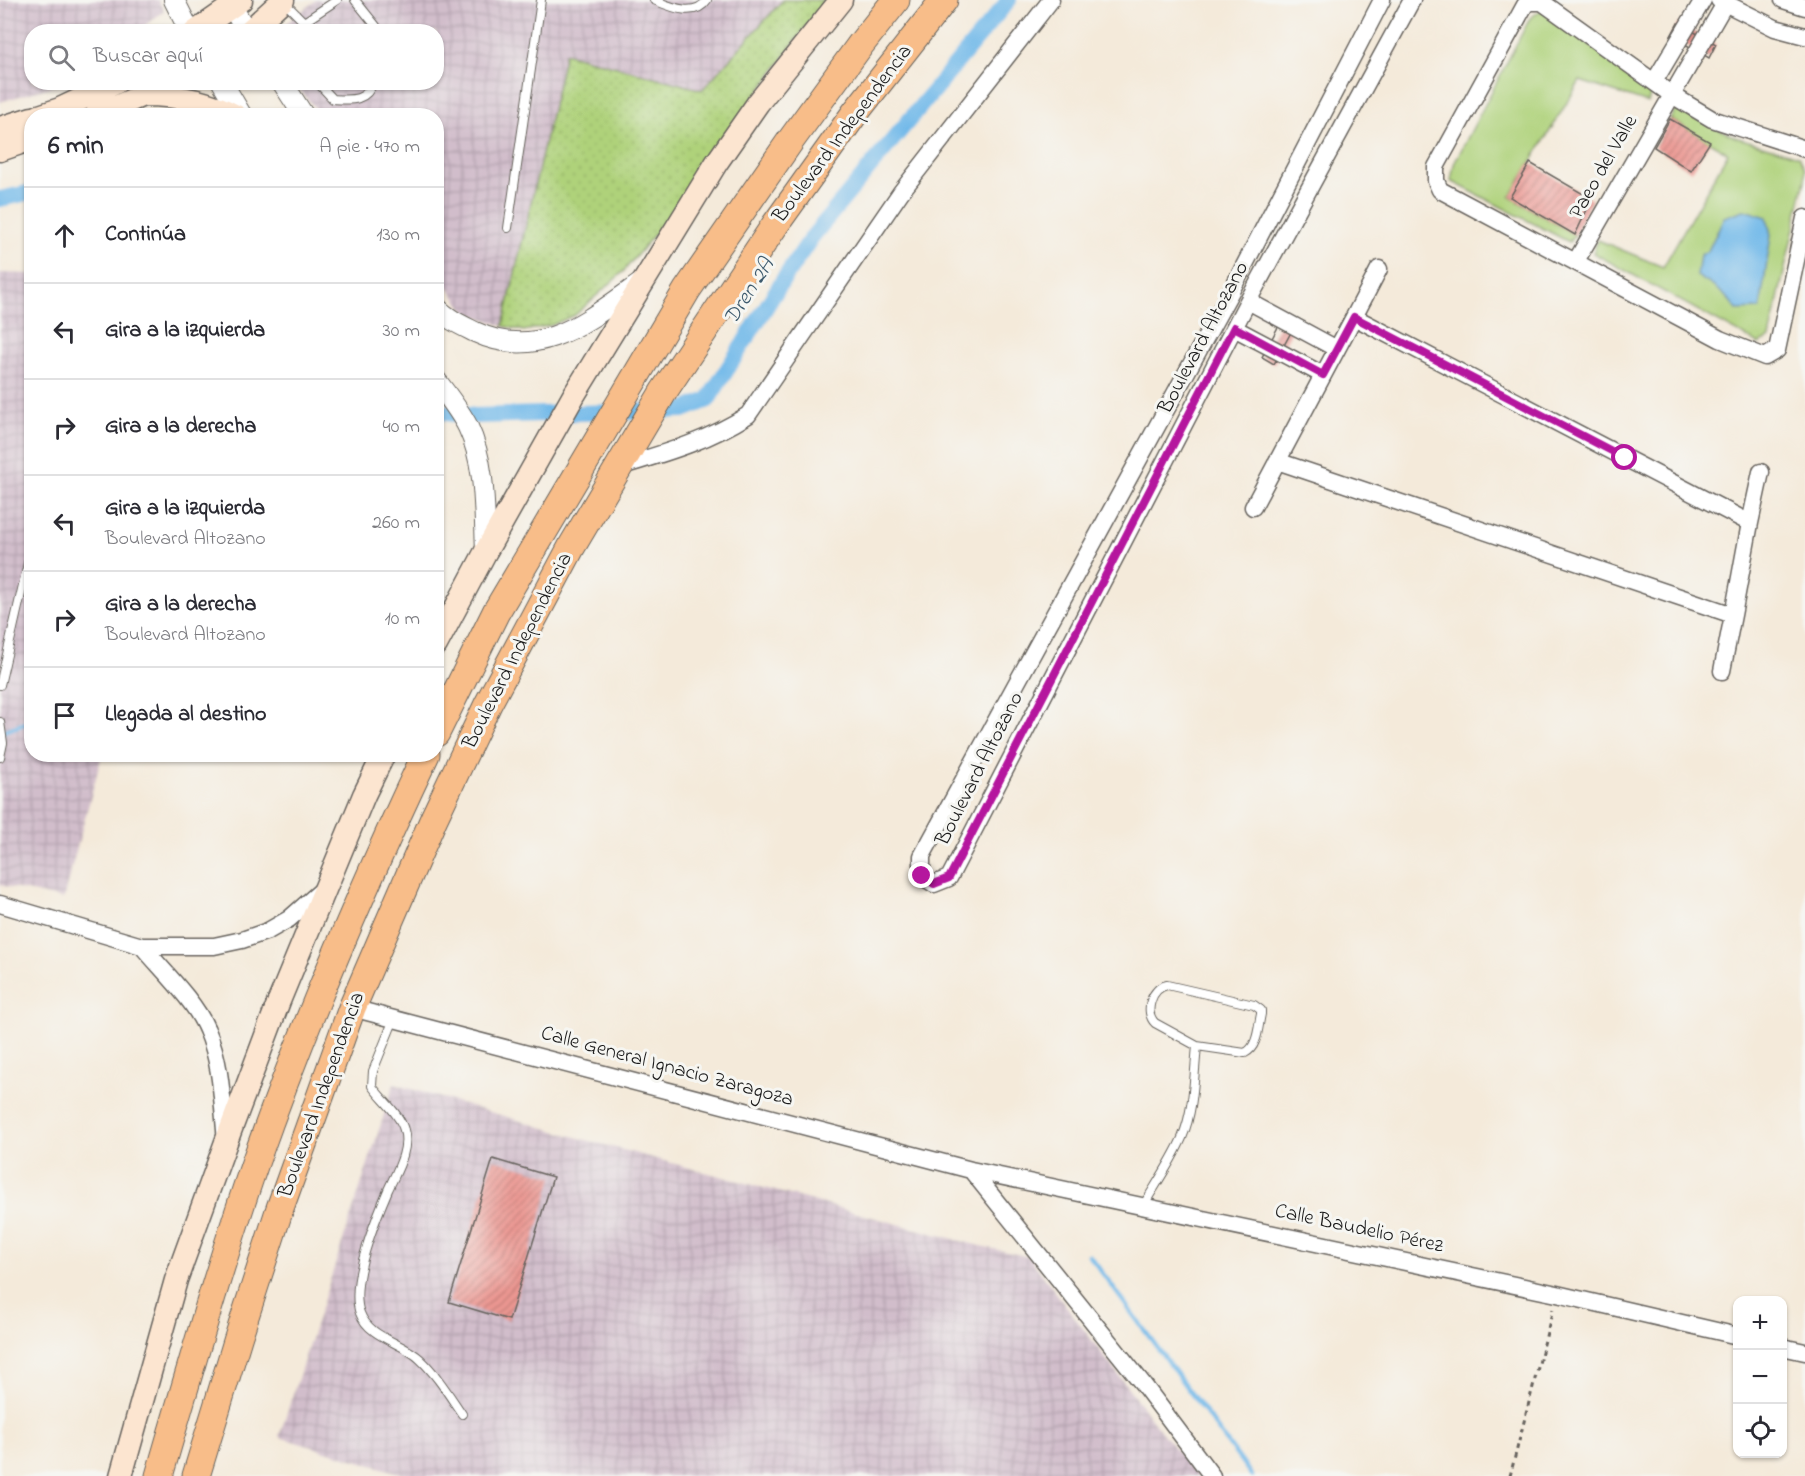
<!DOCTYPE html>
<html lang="es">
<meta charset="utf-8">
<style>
:root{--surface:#fff;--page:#f2f2f3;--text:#2b2b33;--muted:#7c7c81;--line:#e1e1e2}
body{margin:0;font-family:"Indie Flower",sans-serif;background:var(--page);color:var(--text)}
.controls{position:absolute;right:18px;bottom:18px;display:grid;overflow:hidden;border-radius:12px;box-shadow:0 2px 4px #0004}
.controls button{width:54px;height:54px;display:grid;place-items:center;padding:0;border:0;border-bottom:2px solid var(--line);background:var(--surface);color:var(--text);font:30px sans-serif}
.stop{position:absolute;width:18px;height:18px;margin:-14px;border:4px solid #b5179e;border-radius:50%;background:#fff}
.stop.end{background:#b5179e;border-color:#fff;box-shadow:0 2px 6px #0008}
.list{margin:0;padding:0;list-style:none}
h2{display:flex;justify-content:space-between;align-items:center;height:78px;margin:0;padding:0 24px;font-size:26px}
h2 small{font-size:20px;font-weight:400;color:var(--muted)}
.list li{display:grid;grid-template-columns:39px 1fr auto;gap:18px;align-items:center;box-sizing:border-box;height:96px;padding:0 24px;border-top:2px solid var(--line)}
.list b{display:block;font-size:22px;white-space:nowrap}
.list p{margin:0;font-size:20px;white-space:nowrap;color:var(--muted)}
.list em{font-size:20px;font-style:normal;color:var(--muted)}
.icon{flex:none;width:33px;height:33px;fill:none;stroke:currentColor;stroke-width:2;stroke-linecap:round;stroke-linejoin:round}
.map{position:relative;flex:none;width:1805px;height:1476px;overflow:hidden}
.search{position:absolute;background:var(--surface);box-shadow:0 2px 4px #0004;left:24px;top:24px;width:420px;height:66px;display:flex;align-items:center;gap:15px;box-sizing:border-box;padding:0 21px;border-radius:24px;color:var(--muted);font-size:22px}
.panel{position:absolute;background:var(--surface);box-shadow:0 2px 4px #0004;left:24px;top:108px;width:420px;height:654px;border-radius:24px}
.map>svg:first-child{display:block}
.industrial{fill:url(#industrial-grid)}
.grass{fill:url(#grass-dots);stroke:#66774b;stroke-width:1.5}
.garden{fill:#afd27a;stroke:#66774b;stroke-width:1.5}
.water{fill:#72b9e9;stroke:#476a82;stroke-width:1.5}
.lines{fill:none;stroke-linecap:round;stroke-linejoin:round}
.stream{stroke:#72b9e9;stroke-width:4.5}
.canal{stroke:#72b9e9;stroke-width:16}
.building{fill:url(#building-hatch)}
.service-casing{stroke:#68645e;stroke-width:10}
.minor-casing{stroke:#68645e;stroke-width:19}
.tertiary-casing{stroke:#68645e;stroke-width:22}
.secondary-casing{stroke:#68645e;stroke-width:25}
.trunk-casing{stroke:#68645e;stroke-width:29}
.path{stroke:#68645e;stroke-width:3;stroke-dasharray:4.5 4.5;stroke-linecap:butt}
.service{stroke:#fff;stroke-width:8}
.minor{stroke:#fff;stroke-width:16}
.tertiary{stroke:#fff;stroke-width:20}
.secondary{stroke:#fce5d0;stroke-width:22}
.trunk{stroke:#f8bd89;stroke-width:27}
.route{stroke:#b5179e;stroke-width:8}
.labels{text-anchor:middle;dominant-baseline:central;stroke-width:6;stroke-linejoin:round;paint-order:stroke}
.street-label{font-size:21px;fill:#1c1c1c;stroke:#f6f6f2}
.water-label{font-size:22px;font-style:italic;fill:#3e5b6e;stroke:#f6f6f2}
</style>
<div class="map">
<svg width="1805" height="1476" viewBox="0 0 1805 1476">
<defs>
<pattern id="industrial-grid" width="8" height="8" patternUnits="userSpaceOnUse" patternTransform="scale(1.5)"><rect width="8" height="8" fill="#d1bdcb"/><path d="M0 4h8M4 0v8" fill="none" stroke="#b3a2ae"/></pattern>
<pattern id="grass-dots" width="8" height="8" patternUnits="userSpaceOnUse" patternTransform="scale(1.5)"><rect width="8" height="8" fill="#afd27a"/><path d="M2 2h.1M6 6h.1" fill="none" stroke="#96b469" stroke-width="1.8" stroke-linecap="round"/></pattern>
<pattern id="building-hatch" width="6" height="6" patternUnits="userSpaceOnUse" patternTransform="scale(1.5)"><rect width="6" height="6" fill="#ec9792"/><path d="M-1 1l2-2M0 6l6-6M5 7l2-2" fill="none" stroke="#be7a76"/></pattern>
</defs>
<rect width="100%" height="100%" fill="#f6f6f2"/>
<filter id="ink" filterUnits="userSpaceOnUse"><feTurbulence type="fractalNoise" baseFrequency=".0167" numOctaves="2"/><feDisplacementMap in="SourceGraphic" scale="12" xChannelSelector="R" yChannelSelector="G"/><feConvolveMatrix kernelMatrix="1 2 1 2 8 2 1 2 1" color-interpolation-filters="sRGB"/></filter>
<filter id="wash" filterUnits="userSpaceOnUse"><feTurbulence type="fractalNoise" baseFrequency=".008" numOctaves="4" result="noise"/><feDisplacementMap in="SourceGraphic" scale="24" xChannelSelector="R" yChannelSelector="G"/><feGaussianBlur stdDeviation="1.35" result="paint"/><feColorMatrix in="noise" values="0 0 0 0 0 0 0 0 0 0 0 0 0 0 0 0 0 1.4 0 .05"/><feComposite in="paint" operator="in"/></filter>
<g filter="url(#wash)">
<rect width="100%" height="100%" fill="#f4eada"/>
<path class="industrial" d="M0 0H158L164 11 137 31 32 32V82L63 83 0 102Z
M316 0H783L702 90 565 53 503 326 466 312 437 272 436 116 321 115 294 83 436 82V32H275Z
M0 273 31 274 32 754 102 755 63 899 0 885Z
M394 1084 586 1140 972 1244 1029 1257 1166 1438 1198 1476H409L279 1437Z"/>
<path class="grass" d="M783 0H825L672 213 623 272 575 315 552 325 524 331 503 326 565 53 702 90Z"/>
<path class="garden" d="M1543 9 1651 91 1648 103 1580 81 1510 197 1575 235 1569 242 1451 181 1454 164 1530 18Z
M1677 108 1735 137 1799 156 1805 169V180L1769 338 1759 344 1593 253 1598 240 1663 267 1728 153 1670 119Z"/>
<path class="water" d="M1744 210 1767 217 1771 235 1760 309 1737 310C1726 294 1713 286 1697 276L1700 255 1708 251 1724 217Z"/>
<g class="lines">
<path class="stream" d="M0 732 32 721
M1089 1255 1252 1476"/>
<path class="canal" d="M0 199 32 192
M436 412 475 416 683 410 708 400 783 280 812 237 1009 0"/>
</g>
<g id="blocks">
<path class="building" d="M1678 23 1716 44 1709 58 1671 36Z
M1670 119 1710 142 1691 171 1654 147Z
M1530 163 1592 199 1575 235 1510 197Z
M1285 314 1297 321 1274 364 1262 357Z
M493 1159 553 1177 509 1320 449 1302Z"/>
</g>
</g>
<g filter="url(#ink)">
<use href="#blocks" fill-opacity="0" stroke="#68645e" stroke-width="1.5"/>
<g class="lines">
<defs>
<path id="service" d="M355 0 376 26 377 32
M654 0C671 7 695 18 707 0
M283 1 304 22 337 0
M317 82 333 99C350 100 367 102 373 82
M508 228 541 0
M0 685 32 546
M0 722 3 743 0 757
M394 1019 373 1071 372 1086C381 1099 400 1114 404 1130 410 1150 396 1172 388 1190 376 1218 349 1284 360 1313 369 1338 402 1342 420 1359 437 1375 449 1395 462 1414
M1143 1206C1156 1184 1172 1161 1182 1138 1194 1110 1194 1076 1197 1046L1245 1053C1258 1047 1258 1027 1261 1014V1010L1254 1005 1167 985C1151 988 1144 1012 1155 1023L1197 1046"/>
<path id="minor" d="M1382 0 1230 293 922 856V876L934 884 949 878 1248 301 1412 0
M1719 0 1775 28 1805 36
M1783 0 1805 7
M1654 82 1703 0
M1805 149 1712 119 1672 95 1542 2H1530L1525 5 1436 167V181L1440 190 1720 339 1765 357 1777 350 1805 218
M1576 261 1727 0
M1248 301 1337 349
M1354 317 1379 269
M1234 328 1323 375
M619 467C665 453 708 441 748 415L901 192 1051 0
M1253 507 1354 317 1750 523 1733 615 1277 461
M1750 523 1761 472
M1722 671 1733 615
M0 904 142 946H214L242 940 268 931 289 919 322 890
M142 946C163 971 195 1001 207 1030 222 1064 222 1104 226 1140
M352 1008 971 1170 1557 1294 1738 1336
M971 1170 1143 1384 1212 1476
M1782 1347 1805 1352"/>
<path id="tertiary" d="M174 0 190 32
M228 0 247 32
M222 82 242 116
M282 82 304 116
M436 307C447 319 461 325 475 332 541 363 589 319 641 283
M436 380C447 395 460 411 468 427 486 465 484 509 486 551"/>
<path id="secondary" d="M195 32 241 0
M248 32 283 0
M143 95C176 95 207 100 236 116
M39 116 60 109 117 82
M95 116 143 95 156 88
M0 128 32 118
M0 150 32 139
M436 645 486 551 574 395 717 162 758 103 841 0
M121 1476 176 1280 226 1142 279 1001 364 795 384 754"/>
<path id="trunk" d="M436 733 496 612 687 290 791 140 861 44 896 0
M159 1476C190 1370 220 1264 256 1160 305 1022 363 887 426 754
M196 1476 238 1338 280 1208 352 1008 434 818 488 704 572 546 664 391 775 225 855 113 944 0"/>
</defs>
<use href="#service" class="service-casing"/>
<use href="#minor" class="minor-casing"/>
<use href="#tertiary" class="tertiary-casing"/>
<use href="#secondary" class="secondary-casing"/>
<use href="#trunk" class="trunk-casing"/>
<path class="path" d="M1510 1476 1553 1309"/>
<use href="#service" class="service"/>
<use href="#minor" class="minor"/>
<use href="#tertiary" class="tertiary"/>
<use href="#secondary" class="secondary"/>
<use href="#trunk" class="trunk"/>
</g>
</g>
<g class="lines" filter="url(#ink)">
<path class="route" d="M922 876 934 884 949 878 1234 327 1323 375 1354 317 1625 458"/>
</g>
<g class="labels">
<g class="street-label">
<text transform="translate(843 134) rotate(-53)">Boulevard Independencia</text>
<text transform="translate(1604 167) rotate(-60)">Paeo del Valle</text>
<text transform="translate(1204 338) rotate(-62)">Boulevard Altozano</text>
<text transform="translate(518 651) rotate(-63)">Boulevard Independencia</text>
<text transform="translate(980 769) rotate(-63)">Boulevard Altozano</text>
<text transform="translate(667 1067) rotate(15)">Calle General Ignacio Zaragoza</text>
<text transform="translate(322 1095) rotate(-70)">Boulevard Independencia</text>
<text transform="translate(1359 1229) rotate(12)">Calle Baudelio Pérez</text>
</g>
<g class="water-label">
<text transform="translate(750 292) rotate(-57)">Dren 2A</text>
</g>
</g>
</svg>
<div class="controls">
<button>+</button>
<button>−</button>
<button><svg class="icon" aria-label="locate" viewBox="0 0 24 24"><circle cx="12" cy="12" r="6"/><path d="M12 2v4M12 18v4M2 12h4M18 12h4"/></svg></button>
</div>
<div class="stop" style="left:1625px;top:458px"></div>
<div class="stop end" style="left:922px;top:876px"></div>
<div class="search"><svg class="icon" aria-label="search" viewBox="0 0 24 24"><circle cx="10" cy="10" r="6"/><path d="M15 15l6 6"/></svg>Buscar aquí</div>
<section class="panel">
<h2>6 min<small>A pie · 470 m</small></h2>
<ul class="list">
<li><svg class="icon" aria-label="ahead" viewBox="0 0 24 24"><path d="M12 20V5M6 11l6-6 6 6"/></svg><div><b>Continúa</b></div><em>130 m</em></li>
<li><svg class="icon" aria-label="left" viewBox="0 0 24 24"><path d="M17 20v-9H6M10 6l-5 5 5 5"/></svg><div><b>Gira a la izquierda</b></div><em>30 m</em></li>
<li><svg class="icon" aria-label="right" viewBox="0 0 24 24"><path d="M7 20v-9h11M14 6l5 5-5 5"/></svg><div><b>Gira a la derecha</b></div><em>40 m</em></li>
<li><svg class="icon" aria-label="left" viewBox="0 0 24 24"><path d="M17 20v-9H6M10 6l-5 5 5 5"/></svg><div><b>Gira a la izquierda</b><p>Boulevard Altozano</p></div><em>260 m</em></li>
<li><svg class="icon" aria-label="right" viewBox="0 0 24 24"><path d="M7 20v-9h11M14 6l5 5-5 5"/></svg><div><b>Gira a la derecha</b><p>Boulevard Altozano</p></div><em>10 m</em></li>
<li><svg class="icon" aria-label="arrive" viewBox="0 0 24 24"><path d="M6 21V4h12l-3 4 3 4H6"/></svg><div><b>Llegada al destino</b></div></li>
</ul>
</section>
</div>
